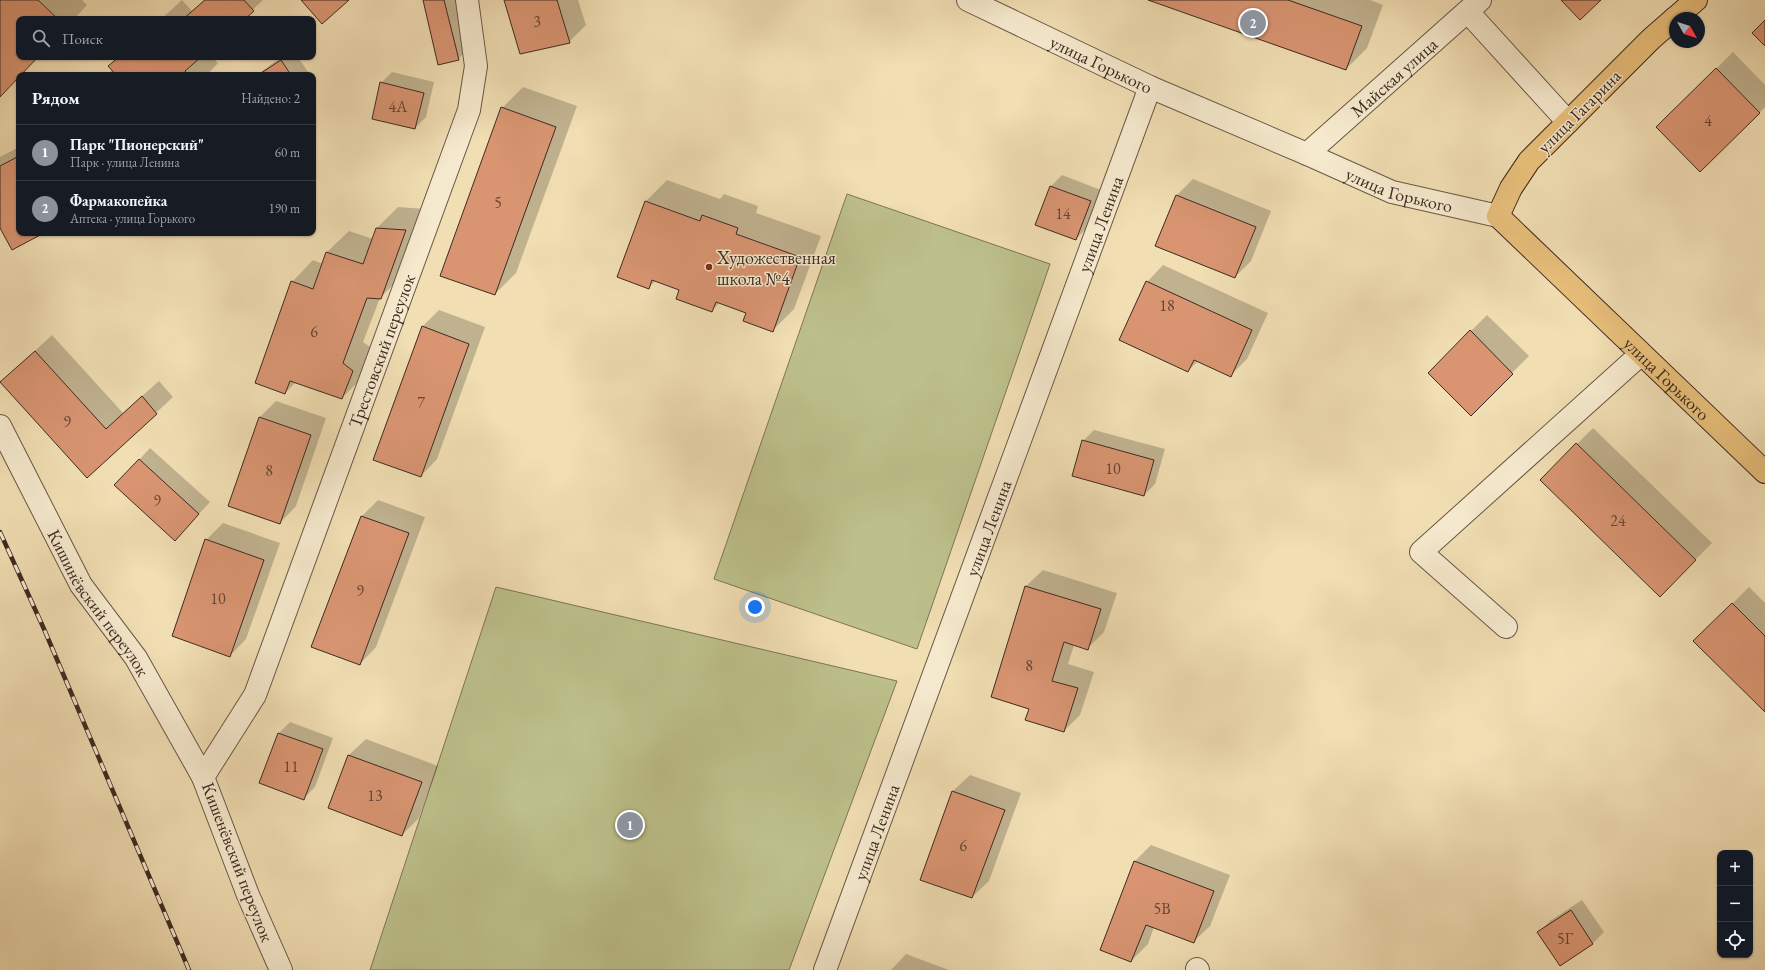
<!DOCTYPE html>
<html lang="ru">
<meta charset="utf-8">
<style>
:root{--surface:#171b24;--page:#20242c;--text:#f1f3f6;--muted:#9ea1a6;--line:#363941;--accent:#8c9099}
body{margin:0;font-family:"EB Garamond",serif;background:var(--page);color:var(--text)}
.controls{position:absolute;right:12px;bottom:12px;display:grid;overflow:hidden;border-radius:8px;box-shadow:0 1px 3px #0004}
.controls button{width:36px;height:36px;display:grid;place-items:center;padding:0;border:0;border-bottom:1px solid var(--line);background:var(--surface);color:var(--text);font:20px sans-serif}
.compass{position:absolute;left:1669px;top:12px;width:36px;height:36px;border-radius:50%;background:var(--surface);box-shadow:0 1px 3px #0004;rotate:129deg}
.you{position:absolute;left:755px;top:607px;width:14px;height:14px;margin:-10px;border:3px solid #fff;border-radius:50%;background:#1a73e8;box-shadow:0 0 0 6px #1a73e833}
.badge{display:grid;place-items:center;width:26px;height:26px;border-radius:50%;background:var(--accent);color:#fff;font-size:13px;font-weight:700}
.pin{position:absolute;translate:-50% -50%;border:2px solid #fff;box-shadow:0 1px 4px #0006}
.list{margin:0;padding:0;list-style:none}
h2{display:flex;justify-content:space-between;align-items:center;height:52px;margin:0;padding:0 16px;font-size:17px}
h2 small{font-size:13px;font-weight:400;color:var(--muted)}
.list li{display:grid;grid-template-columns:26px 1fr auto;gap:12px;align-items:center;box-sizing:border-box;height:56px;padding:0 16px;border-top:1px solid var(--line)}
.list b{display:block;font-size:15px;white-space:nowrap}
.list p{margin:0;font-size:13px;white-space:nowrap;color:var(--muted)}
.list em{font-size:13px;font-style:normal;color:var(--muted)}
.icon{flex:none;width:22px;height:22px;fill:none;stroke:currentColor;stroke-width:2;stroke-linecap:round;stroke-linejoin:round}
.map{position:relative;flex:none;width:1765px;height:970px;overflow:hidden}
.search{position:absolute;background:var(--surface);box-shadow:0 1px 3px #0004;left:16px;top:16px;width:300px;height:44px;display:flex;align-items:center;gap:10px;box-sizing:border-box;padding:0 14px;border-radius:8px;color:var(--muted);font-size:15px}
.panel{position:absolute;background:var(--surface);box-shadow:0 1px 3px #0004;left:16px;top:72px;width:300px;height:164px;border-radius:8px}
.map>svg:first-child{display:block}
.green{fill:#bdc08b;stroke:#7d7556}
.shadow{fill:#0003}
.building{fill:#d99572;stroke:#3d2a22}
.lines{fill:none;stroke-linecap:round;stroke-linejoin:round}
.minor-casing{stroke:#6a5746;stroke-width:24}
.major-casing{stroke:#3d2a22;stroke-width:24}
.minor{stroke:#f6eace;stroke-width:22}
.major{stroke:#e8bf7a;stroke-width:22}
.rail-casing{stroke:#3d2a22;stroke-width:4.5}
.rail{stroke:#f6eace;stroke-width:3;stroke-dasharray:9;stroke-linecap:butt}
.poi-dot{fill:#8f2418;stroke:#f6eace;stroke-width:1.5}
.labels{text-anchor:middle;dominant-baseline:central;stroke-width:3;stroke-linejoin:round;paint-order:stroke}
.number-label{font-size:16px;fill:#644536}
.street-label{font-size:18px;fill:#3d2a22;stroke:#f6eace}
.poi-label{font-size:18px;fill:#3d2a22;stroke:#f6eace;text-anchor:start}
</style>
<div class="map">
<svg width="1765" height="970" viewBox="0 0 1765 970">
<rect width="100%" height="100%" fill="#f1deb3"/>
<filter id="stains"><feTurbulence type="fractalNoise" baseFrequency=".005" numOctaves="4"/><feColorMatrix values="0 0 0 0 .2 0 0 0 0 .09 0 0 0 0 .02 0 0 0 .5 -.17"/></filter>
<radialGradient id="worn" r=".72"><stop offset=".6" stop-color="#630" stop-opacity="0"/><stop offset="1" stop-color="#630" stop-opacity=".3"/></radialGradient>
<path class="green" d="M847 194 1050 264 917 649 714 579Z
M496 587 897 681 789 970H370Z"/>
<path class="shadow" d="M0 0H82L87 5 74 19H19V57H37L0 96Z
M182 0 192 11 204 0H263L243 19H161Z
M424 0H458L469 48 458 59Z
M505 0H578L586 25 569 42Z
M1151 0H1370L1383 5 1367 48 1346 69Z
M1733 52 1765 85V107L1700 171 1658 127Z
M119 57H212L218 63 207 75H105L113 70 110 66Z
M281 57H298L310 75H257Z
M392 72 434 82 426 117 415 128 381 83Z
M313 80 316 85 313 89Z
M523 87 577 106 516 273 495 294 502 108Z
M19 147V233H42L12 249 0 225V157Z
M1062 175 1101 190 1087 228 1076 239 1037 225 1051 186Z
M1193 179 1271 211 1251 261 1235 277 1156 245 1177 195Z
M667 180 720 199 724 194 758 206 756 213 821 236 794 309 773 330 747 312 720 302 712 311 680 290 656 281 649 287 618 276 646 201Z
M398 207 426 209 402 276 380 298 363 342 373 349 363 377 342 398 296 382 285 393 292 282 313 260 323 264 327 252 349 231 373 239 377 228Z
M1163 265 1268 313 1247 359 1230 376 1198 361 1188 371 1147 282Z
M439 310 485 327 437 459 421 476 422 327Z
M1487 315 1529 356 1471 414 1429 373Z
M52 335 123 413 159 381 173 397 87 477 1 382Z
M276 401 326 418 296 506 280 523 259 418Z
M1593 428 1712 543 1676 579 1541 480Z
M1094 430 1165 449 1155 484 1144 495 1083 441Z
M150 448 210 502 186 528 116 485Z
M378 500 425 517 376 647 360 664 313 646 362 516Z
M223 523 280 543 246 639 230 656 206 540Z
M1043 570 1117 593 1104 632 1087 649 1074 645 1068 664 1094 672 1080 715 1064 731 1030 708 992 697 1026 586Z
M1749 587 1765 603V711L1695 641Z
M290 722 333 738 315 787 304 798 260 782 279 733Z
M366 739 438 766 419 818 402 835 329 808 349 755Z
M970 775 1021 793 989 881 972 897 922 879 953 791Z
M1151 845 1230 875 1210 926 1193 942 1154 927 1148 944 1131 961 1135 861Z
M1582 900 1604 932 1592 944 1539 932 1550 921Z
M906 954 949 970H891Z"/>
<path class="building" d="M0 0H38L58 19H19V57H38L0 97Z
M205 0H244L254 11 245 19H183Z
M301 0H349L322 24Z
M423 0H444L459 60 438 65Z
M504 0H557L570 43 520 54Z
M1148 0H1288L1362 26 1346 70Z
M1561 0H1601L1580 20Z
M1765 20V46L1752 33Z
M119 57H201L185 71 188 75H116L108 66Z
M281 60 291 75H258Z
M1716 68 1760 113 1700 172 1656 127Z
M380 82 424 93 415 129 372 119Z
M501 107 556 127 495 295 440 276Z
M19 156V233H44L12 250 0 228V166Z
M1050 186 1091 201 1076 240 1035 225Z
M1176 195 1256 227 1235 278 1155 246Z
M645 201 700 221 702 215 738 228 736 234 800 257 773 332 743 321 746 313 716 302 712 312 676 299 679 290 652 280 649 289 617 277Z
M376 228 406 230 381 299 367 298 343 363 353 371 342 399 290 381 285 394 255 383 291 281 313 289 326 252 363 264Z
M1146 281 1252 330 1231 377 1194 360 1188 372 1119 340Z
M422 326 469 344 421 477 373 460Z
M1470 330 1513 374 1471 416 1428 373Z
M35 351 106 429 142 396 157 414 87 478 0 382Z
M259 417 311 435 280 524 228 506Z
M1082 440 1154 460 1144 496 1072 476Z
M1576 443 1696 560 1660 597 1540 480Z
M139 459 199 514 175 541 114 485Z
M361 516 409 533 360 665 311 647Z
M205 539 264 560 230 657 172 636Z
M1025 586 1101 609 1088 650 1064 642 1052 681 1078 688 1064 732 1025 720 1029 709 991 697Z
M1732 603 1765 636V712L1693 641Z
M278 733 323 749 304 800 259 783Z
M348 755 422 782 402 836 328 808Z
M952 791 1005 810 972 898 920 880Z
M1134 861 1214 891 1194 943 1146 925 1131 962 1100 950Z
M1571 910 1593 944 1560 966 1537 932Z"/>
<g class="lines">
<defs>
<g id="minor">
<path id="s1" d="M968 0 1150 87 1307 154 1392 192 1498 216"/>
<path d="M1468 12 1568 122"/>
<path id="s2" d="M1307 154 1480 0"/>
<path id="s3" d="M0 426 81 585 136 658 203 777"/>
<path d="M1506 627 1421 552 1641 354"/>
<path d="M1197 969 1198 970"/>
<path id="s4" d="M281 970 248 895 203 777 255 695 469 110 476 66 467 0"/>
<path id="s5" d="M825 970 1150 87"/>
</g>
<g id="major">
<path id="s6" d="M1675 18 1651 39 1529 161 1511 188 1498 216 1765 472"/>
<path d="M1675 18 1696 0"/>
</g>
</defs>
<use href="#minor" class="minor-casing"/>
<use href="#major" class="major-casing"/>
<use href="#minor" class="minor"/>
<use href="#major" class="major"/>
<defs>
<path id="rail" d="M0 532 44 629 189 970"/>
</defs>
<use href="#rail" class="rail-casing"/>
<use href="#rail" class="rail"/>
</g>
<circle class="poi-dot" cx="709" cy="267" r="4"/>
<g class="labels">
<g class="number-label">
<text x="537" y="21">3</text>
<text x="398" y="106">4А</text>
<text x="1708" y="120">4</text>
<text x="498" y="202">5</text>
<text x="1063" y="213">14</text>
<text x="1167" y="305">18</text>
<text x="314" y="331">6</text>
<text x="421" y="402">7</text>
<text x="67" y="421">9</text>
<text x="1113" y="468">10</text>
<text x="269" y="470">8</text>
<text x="157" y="500">9</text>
<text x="1618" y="520">24</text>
<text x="360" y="590">9</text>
<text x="218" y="598">10</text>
<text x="1029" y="665">8</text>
<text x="291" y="766">11</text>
<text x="375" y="795">13</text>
<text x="963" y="845">6</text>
<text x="1162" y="908">5В</text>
<text x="1565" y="938">5Г</text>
</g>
<g class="street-label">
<text stroke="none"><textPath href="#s1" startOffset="148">улица Горького</textPath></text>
<text stroke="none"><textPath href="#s2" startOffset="116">Майская улица</textPath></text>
<text transform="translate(1579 111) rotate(-45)">улица Гагарина</text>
<text stroke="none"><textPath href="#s1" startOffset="472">улица Горького</textPath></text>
<text stroke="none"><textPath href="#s5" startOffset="795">улица Ленина</textPath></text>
<text stroke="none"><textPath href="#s4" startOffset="672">Трестовский переулок</textPath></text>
<text stroke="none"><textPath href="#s6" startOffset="502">улица Горького</textPath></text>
<text stroke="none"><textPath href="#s5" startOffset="471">улица Ленина</textPath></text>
<text stroke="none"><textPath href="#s3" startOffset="203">Кишинёвский переулок</textPath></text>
<text stroke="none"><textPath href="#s5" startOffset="147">улица Ленина</textPath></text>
<text transform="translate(238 862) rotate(69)">Кишенёвский переулок</text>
</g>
<g class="poi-label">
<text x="717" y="257">Художественная<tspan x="717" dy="21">школа №4</tspan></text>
</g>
</g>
<rect width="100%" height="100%" filter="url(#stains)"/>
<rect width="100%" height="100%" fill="url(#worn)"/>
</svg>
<div class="controls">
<button>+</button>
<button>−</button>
<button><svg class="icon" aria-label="locate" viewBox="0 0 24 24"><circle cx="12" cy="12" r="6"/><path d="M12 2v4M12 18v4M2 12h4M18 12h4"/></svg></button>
</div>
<svg class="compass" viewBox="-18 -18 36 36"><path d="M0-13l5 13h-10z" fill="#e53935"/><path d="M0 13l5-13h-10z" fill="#9ea1a6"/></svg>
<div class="you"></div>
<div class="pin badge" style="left:630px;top:825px">1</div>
<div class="pin badge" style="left:1253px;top:23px">2</div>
<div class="search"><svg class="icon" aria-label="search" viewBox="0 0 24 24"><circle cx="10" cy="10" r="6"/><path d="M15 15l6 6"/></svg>Поиск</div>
<section class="panel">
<h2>Рядом<small>Найдено: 2</small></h2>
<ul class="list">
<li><span class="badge">1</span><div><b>Парк &quot;Пионерский&quot;</b><p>Парк · улица Ленина</p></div><em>60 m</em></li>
<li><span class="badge">2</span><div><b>Фармакопейка</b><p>Аптека · улица Горького</p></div><em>190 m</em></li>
</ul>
</section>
</div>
